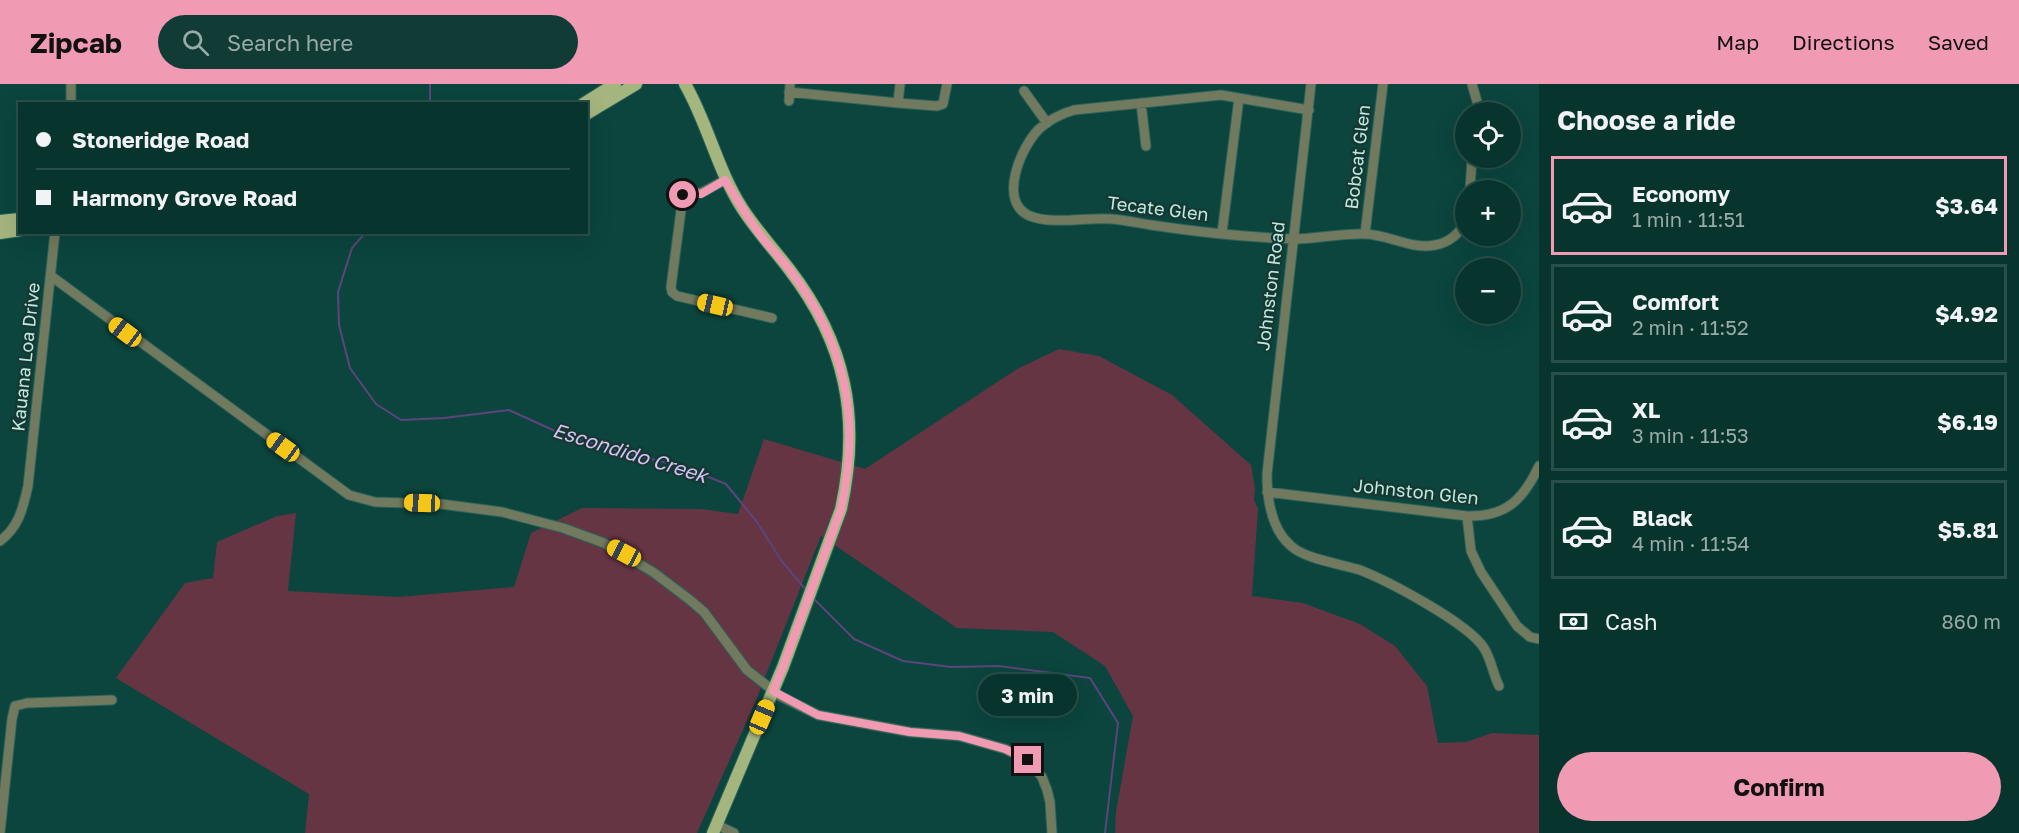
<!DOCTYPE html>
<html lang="en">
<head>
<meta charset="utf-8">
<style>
	body { margin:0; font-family:"Golos Text",sans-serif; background:#113c36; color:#f1f3f6; height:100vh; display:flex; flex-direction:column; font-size:22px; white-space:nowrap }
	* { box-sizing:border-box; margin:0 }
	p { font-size:20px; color:#98aaaa }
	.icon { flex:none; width:33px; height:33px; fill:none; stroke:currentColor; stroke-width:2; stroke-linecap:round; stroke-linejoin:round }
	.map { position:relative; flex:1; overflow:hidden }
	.drawer { display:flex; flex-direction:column; background:#08342e; width:480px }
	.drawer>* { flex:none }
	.banner { position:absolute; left:18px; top:18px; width:570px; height:132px; border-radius:0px; box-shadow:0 6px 24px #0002,0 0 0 2px #294f4a; display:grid; align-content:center; height:132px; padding:0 18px; background:#08342e }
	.buttons { position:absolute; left:1455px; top:18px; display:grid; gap:12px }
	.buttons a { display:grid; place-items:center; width:66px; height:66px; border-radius:50%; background:#08342e; box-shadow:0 6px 24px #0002,0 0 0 2px #294f4a; font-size:30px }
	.end { position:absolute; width:27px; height:27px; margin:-14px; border:8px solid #f19ab3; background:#111; box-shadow:0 0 0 3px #111 }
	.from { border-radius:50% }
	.bubble { position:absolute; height:42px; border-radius:21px; background:#08342e; box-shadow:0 6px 24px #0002,0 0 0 2px #294f4a; font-size:20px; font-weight:700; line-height:42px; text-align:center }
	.car { position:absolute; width:18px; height:36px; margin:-18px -9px; border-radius:8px; box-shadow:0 0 4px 2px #0007; background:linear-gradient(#f5c518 24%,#345 0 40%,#f5c518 0 76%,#345 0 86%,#f5c518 0) }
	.banner b { display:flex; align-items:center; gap:21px; height:57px; font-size:22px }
	.banner b+b { border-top:2px solid #294f4a }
	.banner i { width:15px; height:15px; background:#f1f3f6 }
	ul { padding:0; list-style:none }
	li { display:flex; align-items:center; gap:18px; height:99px; margin:0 12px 9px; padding:0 6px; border:3px solid #294f4a; border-radius:0px }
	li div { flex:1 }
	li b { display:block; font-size:22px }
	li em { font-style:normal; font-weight:700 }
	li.active { border-color:#f19ab3 }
	li>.icon { width:54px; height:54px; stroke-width:1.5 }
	h2 { padding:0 18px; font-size:27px; line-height:72px }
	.pay { display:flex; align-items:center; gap:15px; height:66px; padding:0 18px; font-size:22px }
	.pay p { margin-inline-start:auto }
	.primary-button { display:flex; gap:12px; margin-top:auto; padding:12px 18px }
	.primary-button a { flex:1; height:69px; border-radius:36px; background:#f19ab3; color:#111; font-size:24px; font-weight:700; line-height:69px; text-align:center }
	header { display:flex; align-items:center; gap:36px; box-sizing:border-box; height:84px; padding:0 30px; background:#f19ab3; color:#111 }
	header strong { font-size:28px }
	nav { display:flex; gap:33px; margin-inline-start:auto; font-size:21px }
	.search { width:420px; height:54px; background:#113c36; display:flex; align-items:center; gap:15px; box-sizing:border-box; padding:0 21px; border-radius:33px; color:#98aaaa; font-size:22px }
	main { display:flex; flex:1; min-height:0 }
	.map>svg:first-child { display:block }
	.green { fill:#663544 }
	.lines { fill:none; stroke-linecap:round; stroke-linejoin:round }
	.stream { stroke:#5b457c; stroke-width:2 }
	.minor-casing { stroke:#2b635b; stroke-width:11 }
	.major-casing { stroke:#2b635b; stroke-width:14 }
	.minor { stroke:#71795e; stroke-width:9 }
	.major { stroke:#a5b57e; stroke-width:12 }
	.route { stroke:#f19ab3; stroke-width:8 }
	.labels { text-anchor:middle; stroke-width:4.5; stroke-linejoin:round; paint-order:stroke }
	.street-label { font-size:18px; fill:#bdeae1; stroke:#173732 }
	.water-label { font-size:20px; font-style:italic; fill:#d4c2f4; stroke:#173732 }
</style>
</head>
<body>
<header>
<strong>Zipcab</strong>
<div class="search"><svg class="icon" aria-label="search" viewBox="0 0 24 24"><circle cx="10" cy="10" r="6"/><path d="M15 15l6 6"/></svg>Search here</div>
<nav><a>Map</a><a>Directions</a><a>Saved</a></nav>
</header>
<main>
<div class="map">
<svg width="1539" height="749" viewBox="0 0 1539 749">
	<rect width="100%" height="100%" fill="#0b453d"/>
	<path class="green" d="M1059,265l40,7 73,39 79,70 4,23 -1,12 4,9 -6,87 51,7 57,21 35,22 32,40 11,57 28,-1 26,-9 47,2v98h-424l1,-21 17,-96 -28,-50 -52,-34 -96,-4 -136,-92 -67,169 -57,128h-392l4,-39 -193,-116 69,-95 28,-5 4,-36 60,-26 19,-3 -8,78 111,6 115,-10 17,-54 51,-25 119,1 37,5 26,-75 101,30 152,-100z"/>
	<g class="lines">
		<path class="stream" d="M430,20v-20
			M366,148l-14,16 -14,44 1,33 11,43 26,36 25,16 43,-2 65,-8 57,26 67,19 48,11 45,18 31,38 24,38 25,30
			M814,515l40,40 49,22 48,6 48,-1 91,12 28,45 -13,110"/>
		<g class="minor-casing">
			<path id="minor" d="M71,0v20
				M900,0l-2,19 39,3 6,-2 4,-20
				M1311,0l-44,390c0,24 4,55 24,72 14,13 50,18 69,24 28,11 108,53 124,78 7,11 9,26 15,38
				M1472,0l6,21v7
				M1024,7l23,32
				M789,8l109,11
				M789,17l1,-17
				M1141,19l5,43
				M1309,26l-88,-15 -147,15c-14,4 -24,9 -35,19 -18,18 -42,73 -9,87 22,9 57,1 81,3 14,1 27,4 40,6 46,7 94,12 141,14 24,0 48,-6 72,-5 24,0 47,16 71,11 14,-2 25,-12 31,-24
				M725,96l-24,13 -11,-1 -7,3 -12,92 1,5 5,4 95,22
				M1470,106l2,-32
				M1222,149l17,-135
				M1365,150l18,-150
				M51,192l298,219 26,7 66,2 61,8 61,16 41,15 49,29 37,28 14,12 43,58 33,26 38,19 92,17 49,4 46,13 23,11 14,17 5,13 3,12 2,31
				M1267,408l200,24c39,1 56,-16 72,-50
				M1467,432l4,35 10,21 36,54 13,11 9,2
				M0,457c19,-14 23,-33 28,-55l27,-254
				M717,741l17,8
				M0,749l12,-114 3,-13 12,-3 85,-3"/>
		</g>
		<g class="major-casing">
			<path id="major" d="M685,0c23,40 32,85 57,124 14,22 31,40 47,61 57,74 72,149 52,240l-58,158 -70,166
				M583,20l32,-20
				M586,30l50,-30
				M0,137l20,-2
				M0,149l20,-3"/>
		</g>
		<use href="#minor" class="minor"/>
		<use href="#major" class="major"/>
	</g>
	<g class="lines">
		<path class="route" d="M683,111l7,-3 11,2 24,-14c13,21 25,42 40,61 8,9 16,18 24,28 57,74 72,149 52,240l-58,158 -10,24 45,24 92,17 49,4 46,13 23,11"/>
	</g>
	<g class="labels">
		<g class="street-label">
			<text transform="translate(1358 73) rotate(-83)" y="6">Bobcat Glen</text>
			<text transform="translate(1158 125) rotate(7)" y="6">Tecate Glen</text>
			<text transform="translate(1271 202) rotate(-83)" y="6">Johnston Road</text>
			<text transform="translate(26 273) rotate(-84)" y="6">Kauana Loa Drive</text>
			<text transform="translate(1416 408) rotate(6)" y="6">Johnston Glen</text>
		</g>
		<g class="water-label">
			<text transform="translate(630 369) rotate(17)" y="7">Escondido Creek</text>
		</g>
	</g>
</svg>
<div class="buttons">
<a><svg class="icon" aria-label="locate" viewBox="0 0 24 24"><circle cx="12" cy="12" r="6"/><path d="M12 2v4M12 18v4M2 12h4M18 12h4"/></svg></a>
<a>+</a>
<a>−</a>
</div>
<i class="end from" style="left:683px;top:111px"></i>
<i class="end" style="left:1028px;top:676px"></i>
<div class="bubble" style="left:978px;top:590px;width:99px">3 min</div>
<i class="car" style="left:715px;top:221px;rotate:283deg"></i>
<i class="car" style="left:125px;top:248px;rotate:307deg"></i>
<i class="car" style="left:283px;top:363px;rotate:306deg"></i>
<i class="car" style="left:422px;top:419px;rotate:272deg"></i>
<i class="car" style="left:624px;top:469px;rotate:298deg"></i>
<i class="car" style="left:762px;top:633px;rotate:23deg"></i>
<div class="banner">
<b><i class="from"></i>Stoneridge Road</b>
<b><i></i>Harmony Grove Road</b>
</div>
</div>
<section class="drawer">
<h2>Choose a ride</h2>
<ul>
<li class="active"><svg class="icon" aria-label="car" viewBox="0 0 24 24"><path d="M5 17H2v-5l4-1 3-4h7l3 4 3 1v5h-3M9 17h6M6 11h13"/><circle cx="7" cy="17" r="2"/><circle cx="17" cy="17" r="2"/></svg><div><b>Economy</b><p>1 min · 11:51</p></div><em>$3.64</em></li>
<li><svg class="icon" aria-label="car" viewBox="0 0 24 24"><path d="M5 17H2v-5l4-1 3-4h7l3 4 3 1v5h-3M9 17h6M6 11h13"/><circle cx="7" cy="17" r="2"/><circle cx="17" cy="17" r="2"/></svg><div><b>Comfort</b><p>2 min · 11:52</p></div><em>$4.92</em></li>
<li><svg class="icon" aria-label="car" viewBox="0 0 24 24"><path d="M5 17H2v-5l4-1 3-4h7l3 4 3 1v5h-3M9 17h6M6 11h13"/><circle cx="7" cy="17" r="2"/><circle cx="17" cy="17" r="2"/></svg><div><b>XL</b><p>3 min · 11:53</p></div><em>$6.19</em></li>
<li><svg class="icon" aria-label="car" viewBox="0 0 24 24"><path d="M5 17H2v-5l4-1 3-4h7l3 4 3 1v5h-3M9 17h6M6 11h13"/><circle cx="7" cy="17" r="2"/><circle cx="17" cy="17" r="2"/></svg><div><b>Black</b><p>4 min · 11:54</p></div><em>$5.81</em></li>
</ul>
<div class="pay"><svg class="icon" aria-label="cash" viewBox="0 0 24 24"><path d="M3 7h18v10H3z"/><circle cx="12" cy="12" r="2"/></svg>Cash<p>860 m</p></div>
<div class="primary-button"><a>Confirm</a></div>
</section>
</main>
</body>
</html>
